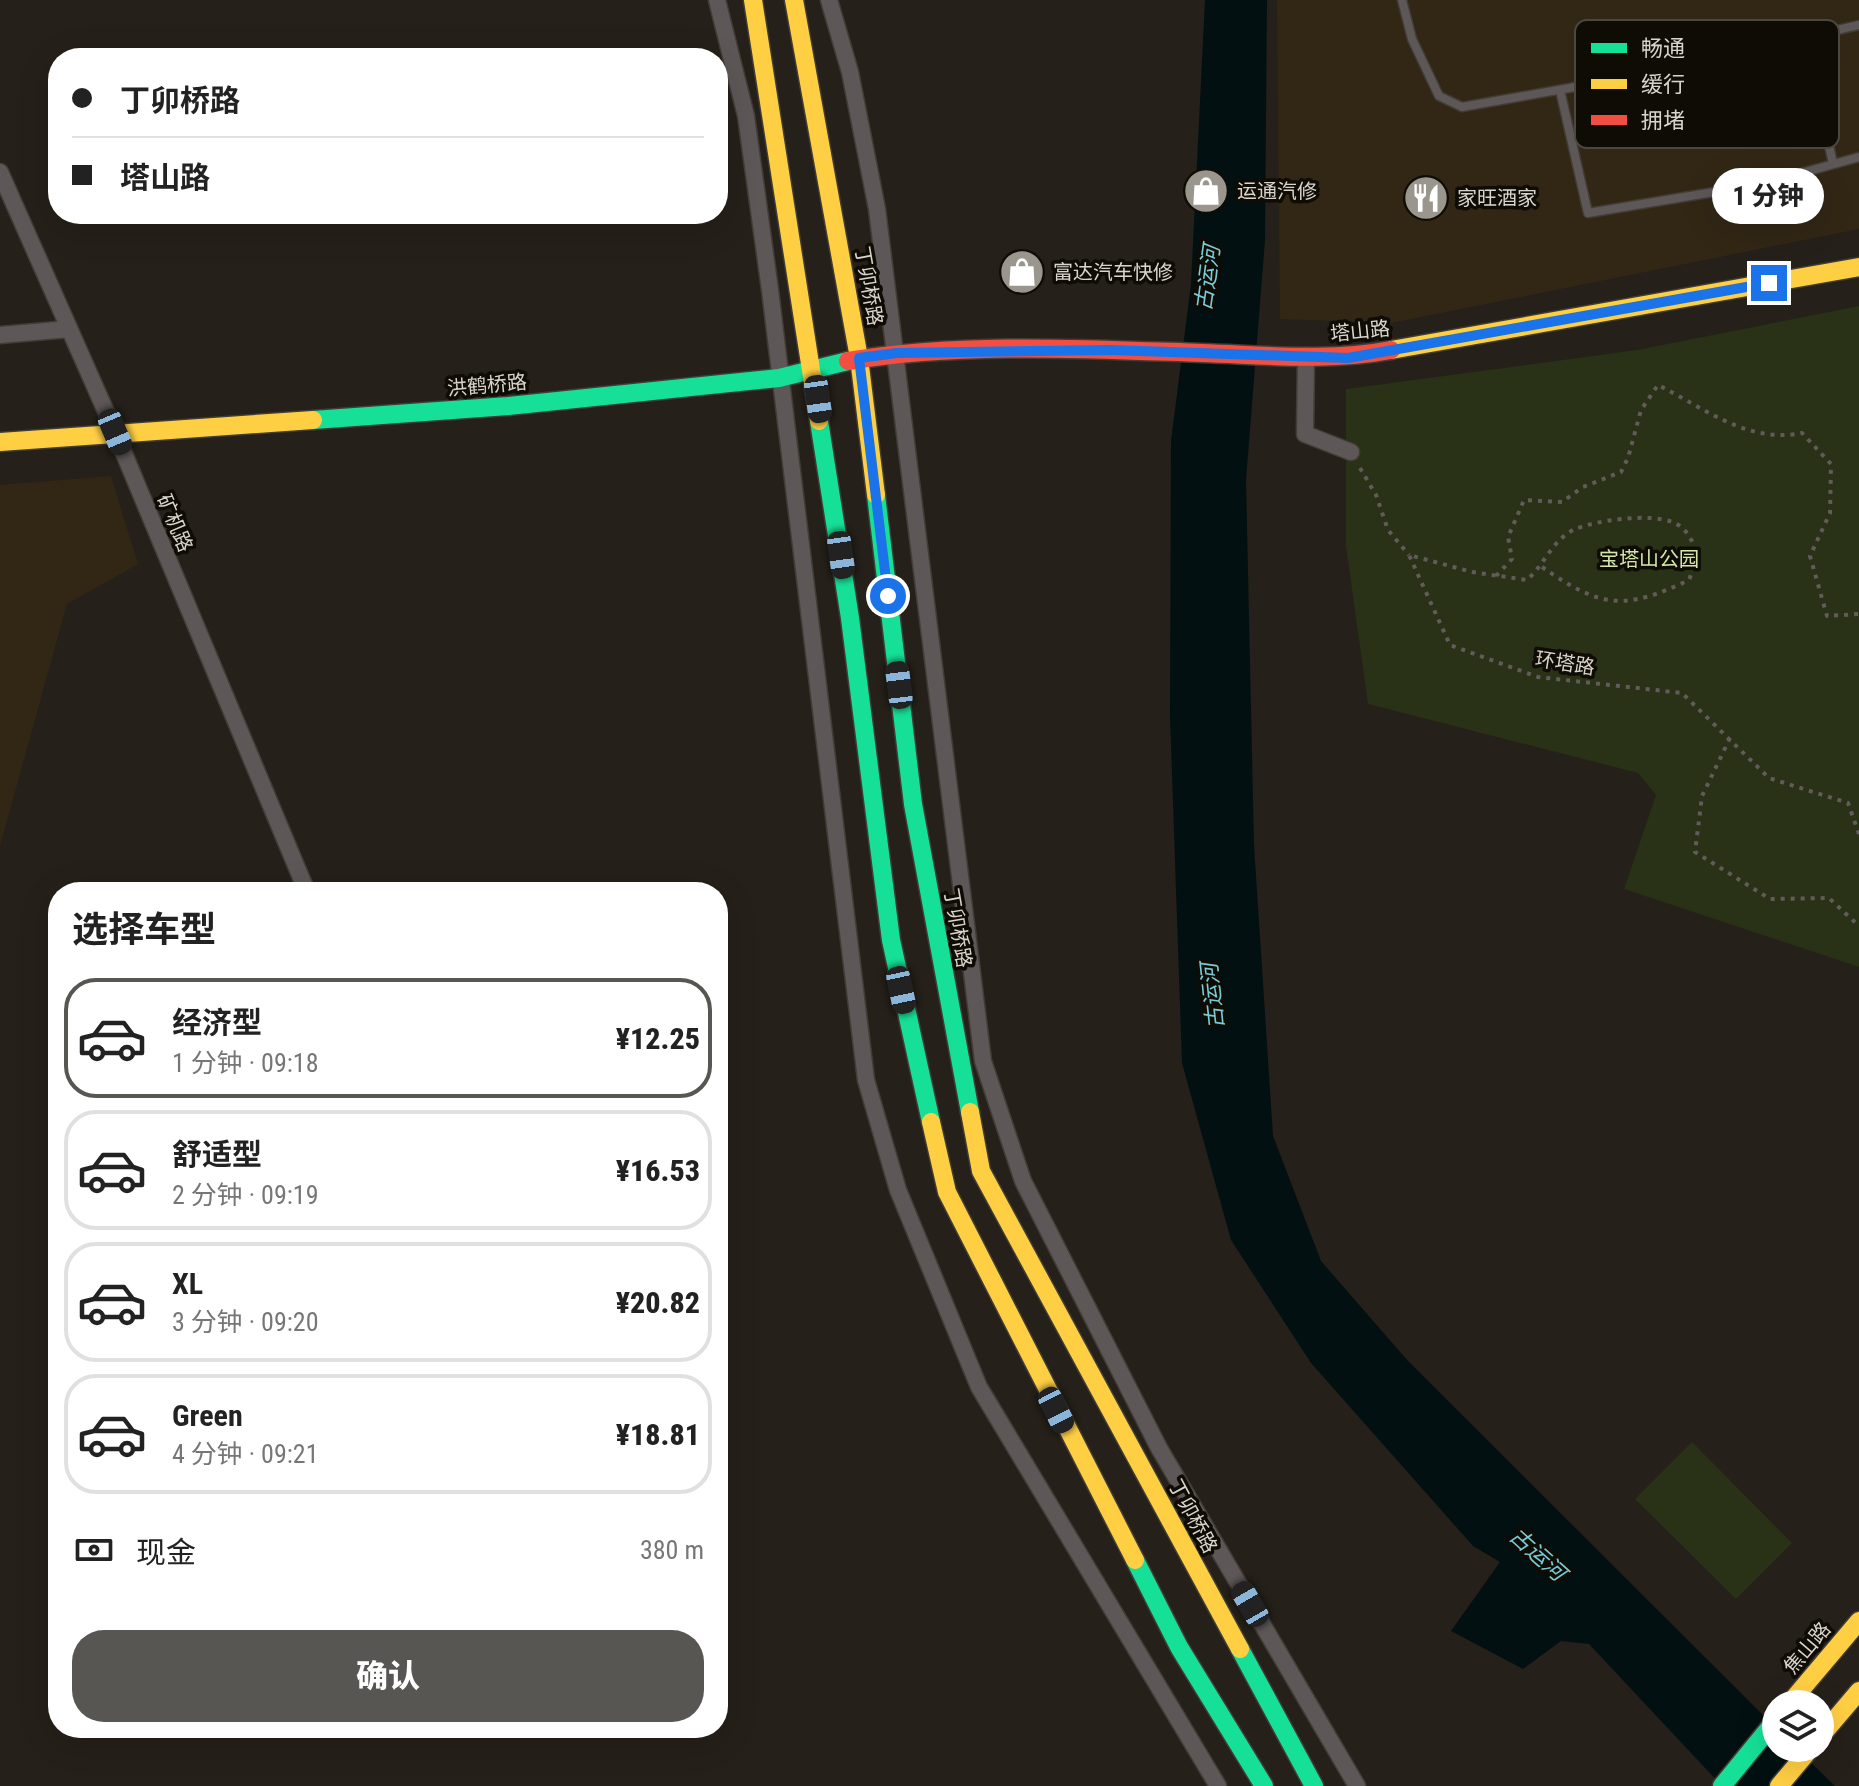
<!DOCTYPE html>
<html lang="zh">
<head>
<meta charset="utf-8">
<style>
	body { margin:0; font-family:"Roboto Condensed","Noto Sans SC",sans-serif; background:#f2f2f2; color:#222; height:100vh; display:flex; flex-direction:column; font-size:30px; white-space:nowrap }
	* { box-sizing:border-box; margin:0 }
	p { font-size:26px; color:#767676 }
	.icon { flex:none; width:44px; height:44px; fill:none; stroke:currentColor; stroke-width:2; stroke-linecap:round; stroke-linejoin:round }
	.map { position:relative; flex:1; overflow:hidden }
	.sheet { position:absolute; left:48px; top:882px; width:680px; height:856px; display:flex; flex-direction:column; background:#fff; border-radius:32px; box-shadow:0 8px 32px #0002 }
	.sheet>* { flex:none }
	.top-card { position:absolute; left:48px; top:48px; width:680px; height:176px; border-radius:32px; box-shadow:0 8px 32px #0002; display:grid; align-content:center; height:176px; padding:0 24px; background:#fff }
	.tools { position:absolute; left:1762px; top:1690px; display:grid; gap:16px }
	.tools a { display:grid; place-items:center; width:72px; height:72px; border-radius:50%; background:#fff; box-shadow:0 8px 32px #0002; font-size:40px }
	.end { position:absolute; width:36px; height:36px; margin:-18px; border:10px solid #1a73e8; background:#fff; box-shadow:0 0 0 4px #fff }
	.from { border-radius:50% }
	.bubble { position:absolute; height:56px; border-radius:28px; background:#fff; box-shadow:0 8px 32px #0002; font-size:26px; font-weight:800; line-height:56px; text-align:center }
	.car { position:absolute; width:24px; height:48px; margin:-24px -12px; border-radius:10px; box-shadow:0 0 6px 2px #0007; background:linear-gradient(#222 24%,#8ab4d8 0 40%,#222 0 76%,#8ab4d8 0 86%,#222 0) }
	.top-card b { display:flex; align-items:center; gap:28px; height:76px; font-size:30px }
	.top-card b+b { border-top:2px solid #e0e0e0 }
	.top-card i { width:20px; height:20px; background:#222 }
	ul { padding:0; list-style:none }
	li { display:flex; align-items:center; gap:24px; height:120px; margin:0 16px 12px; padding:0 8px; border:4px solid #e0e0e0; border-radius:32px }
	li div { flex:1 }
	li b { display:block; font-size:30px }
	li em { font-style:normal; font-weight:800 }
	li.selected { border-color:#585652 }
	li>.icon { width:72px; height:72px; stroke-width:1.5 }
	h2 { padding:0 24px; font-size:36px; line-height:96px }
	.pay { display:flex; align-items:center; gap:20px; height:88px; padding:0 24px; font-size:30px }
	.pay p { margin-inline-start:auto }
	.primary-button { display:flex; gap:16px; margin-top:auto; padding:16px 24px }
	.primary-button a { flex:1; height:92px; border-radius:32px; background:#585652; color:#fff; font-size:32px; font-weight:800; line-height:92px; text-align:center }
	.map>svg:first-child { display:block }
	.built { fill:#322715 }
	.green { fill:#293116 }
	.water { fill:#031012 }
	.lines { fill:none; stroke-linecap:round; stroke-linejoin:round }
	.lane-casing { stroke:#413d36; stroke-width:11 }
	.street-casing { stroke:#413d36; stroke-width:19 }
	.fast-casing { stroke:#413d36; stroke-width:21 }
	.slow-casing { stroke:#413d36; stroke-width:21 }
	.jam-casing { stroke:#413d36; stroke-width:21 }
	.path { stroke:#615c5a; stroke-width:4; stroke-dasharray:4 6; stroke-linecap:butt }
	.lane { stroke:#5e5757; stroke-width:8 }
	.street { stroke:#5e5757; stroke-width:16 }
	.fast { stroke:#16e098; stroke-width:18 }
	.slow { stroke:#ffcf43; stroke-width:18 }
	.jam { stroke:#f24e42; stroke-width:18 }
	.route { stroke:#1a73e8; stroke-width:10 }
	.labels { text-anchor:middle; stroke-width:7; stroke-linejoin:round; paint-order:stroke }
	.poi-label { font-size:20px; fill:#dad5cc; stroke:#0f0c06; text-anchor:start }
	.street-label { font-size:20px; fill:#dad5cc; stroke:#0f0c06 }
	.park-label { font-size:20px; fill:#d2e7a8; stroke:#0f0c06 }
	.water-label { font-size:22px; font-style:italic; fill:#77ced8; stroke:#0f0c06 }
	.key { fill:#0f0c06; stroke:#4c4841; stroke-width:2 }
	.key-label { font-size:22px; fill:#dad5cc }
</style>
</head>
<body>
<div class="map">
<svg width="1859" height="1786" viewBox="0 0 1859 1786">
	<rect width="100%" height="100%" fill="#252019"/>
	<path class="built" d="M1277,0h582v229l-468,94 -111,-4z
		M111,476l27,88 -71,40 -67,242v-361z"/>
	<path class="green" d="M1859,306v661l-235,-78 32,-94 -18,-22 -270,-69 -22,-158v-157l291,-39z
		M1692,1442l100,101 -56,56 -101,-100z"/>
	<path class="water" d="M1205,0h62l-2,240 -19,240 8,365 19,291 48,125 87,100 368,367v20h20l39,38h-113l-133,-142 -28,-3 -38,28 -72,-38 49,-69 -27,-16 -162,-183 -80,-123 -49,-177 -12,-347 1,-275 20,-157z"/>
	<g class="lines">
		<g class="lane-casing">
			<path id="lane" d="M1402,0l10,39 27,57 23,11 175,-31 222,-51
				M1806,37l27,127
				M1560,90l28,123 174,-29 97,-27"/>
		</g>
		<g class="street-casing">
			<path id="street" d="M717,0l29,116 24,174 96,790 32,110 81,197 239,399
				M829,0l21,72 27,137 106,852 40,120 136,267 198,338
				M0,172l115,260 192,460
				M0,335l69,-6
				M1306,356l-1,78 46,18"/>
		</g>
		<g class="fast-casing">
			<path id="fast" d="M313,420l195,-14 271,-28 69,-17
				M819,421l31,197 41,322 40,182
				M876,495l37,309 57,308
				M1135,1560l44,87 85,139
				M1240,1649l74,137
				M1722,1786l54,-66"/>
		</g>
		<g class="slow-casing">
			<path id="slow" d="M753,0l66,421
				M794,0l65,358 17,137
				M1391,350l468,-83
				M0,442l313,-22
				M970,1112l11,59 259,478
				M931,1122l16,70 188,368
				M1789,1704l70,-83
				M1820,1737l39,-46
				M1779,1786l32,-38"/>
		</g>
		<g class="jam-casing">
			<path id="jam" d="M848,361c113,-19 239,-12 354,-8 63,2 126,9 189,-3"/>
		</g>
		<path class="path" d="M1360,468l16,27 12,35 21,25
			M1542,567c59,41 82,44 147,13l9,-24c-5,-14 -11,-29 -26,-34 -22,-9 -77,-2 -99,8 -21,11 -29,35 -46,50l-55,-8 -63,-17 41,90 88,32 144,16 87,85 79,25 11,31
			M1496,576l16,-17 -4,-22 16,-37 38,2 21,-15 38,-15 7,-14 13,-48 17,-25c46,23 90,59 144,48l29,31 -1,49 -20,43 17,60 32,-2
			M1730,738l-28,58 -7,56 75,47 59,-1 30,28"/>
		<use href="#lane" class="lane"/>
		<use href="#street" class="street"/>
		<use href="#fast" class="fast"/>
		<use href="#slow" class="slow"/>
		<use href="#jam" class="jam"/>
	</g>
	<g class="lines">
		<path class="route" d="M888,596l-29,-238 38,-5 214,-3 237,8 421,-75"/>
	</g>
	<defs>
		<g id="shop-disc" transform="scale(2.3)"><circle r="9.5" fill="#9b968d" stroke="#0f0c06"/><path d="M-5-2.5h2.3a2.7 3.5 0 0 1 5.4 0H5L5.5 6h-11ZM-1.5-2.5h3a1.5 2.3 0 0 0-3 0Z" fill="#fff"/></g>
		<g id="restaurant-disc" transform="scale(2.3)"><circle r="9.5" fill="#9b968d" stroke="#0f0c06"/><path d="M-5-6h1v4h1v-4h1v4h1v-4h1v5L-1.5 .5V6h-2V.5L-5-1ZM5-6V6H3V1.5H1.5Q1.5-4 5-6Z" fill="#fff"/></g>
	</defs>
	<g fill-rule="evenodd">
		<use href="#shop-disc" x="1206" y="191"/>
		<use href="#restaurant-disc" x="1426" y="198"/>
		<use href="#shop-disc" x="1022" y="272"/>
	</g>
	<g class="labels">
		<g class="poi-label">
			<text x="1237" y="198">运通汽修</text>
			<text x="1457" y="205">家旺酒家</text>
			<text x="1053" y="279">富达汽车快修</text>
		</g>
		<g class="street-label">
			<text transform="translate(869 286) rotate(80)" y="7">丁卯桥路</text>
			<text transform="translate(1360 331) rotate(-6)" y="7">塔山路</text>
			<text transform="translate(487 385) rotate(-5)" y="7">洪鹤桥路</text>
			<text transform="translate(175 523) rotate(67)" y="7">矿机路</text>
			<text transform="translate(1565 663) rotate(9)" y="7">环塔路</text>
			<text transform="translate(958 928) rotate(80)" y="7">丁卯桥路</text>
			<text transform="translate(1193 1516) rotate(62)" y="7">丁卯桥路</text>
			<text transform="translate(1807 1648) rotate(-50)" y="7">焦山路</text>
		</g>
		<g class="park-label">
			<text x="1649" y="566">宝塔山公园</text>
		</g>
		<g class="water-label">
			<text transform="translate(1207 278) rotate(-82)" y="8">古运河</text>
			<text transform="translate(1212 996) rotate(-96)" y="8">古运河</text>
			<text transform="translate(1538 1554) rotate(42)" y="8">古运河</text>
		</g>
	</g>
	<rect x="1575" y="20" width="264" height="128" rx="12" class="key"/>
	<rect x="1591" y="43" width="36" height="10" fill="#16e098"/>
	<rect x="1591" y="79" width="36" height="10" fill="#ffcf43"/>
	<rect x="1591" y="115" width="36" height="10" fill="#f24e42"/>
	<g class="key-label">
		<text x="1641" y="56">畅通</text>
		<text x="1641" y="92">缓行</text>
		<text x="1641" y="128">拥堵</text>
	</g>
</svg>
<div class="tools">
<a><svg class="icon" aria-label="layers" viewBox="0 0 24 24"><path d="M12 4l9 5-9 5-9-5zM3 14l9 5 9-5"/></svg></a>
</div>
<i class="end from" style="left:888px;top:596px"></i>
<i class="end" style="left:1769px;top:283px"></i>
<div class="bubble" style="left:1712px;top:168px;width:112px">1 分钟</div>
<i class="car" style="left:818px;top:399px;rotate:172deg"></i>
<i class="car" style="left:115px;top:432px;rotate:157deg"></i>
<i class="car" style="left:841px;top:555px;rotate:172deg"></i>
<i class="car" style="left:899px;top:685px;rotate:353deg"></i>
<i class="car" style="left:901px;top:990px;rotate:168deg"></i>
<i class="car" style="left:1056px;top:1410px;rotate:153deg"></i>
<i class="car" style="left:1250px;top:1604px;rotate:330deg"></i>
<div class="top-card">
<b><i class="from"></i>丁卯桥路</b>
<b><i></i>塔山路</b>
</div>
<section class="sheet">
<h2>选择车型</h2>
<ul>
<li class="selected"><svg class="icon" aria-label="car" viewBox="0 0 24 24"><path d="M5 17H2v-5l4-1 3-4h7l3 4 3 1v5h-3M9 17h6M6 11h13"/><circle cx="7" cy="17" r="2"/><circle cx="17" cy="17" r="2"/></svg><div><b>经济型</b><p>1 分钟 · 09:18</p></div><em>¥12.25</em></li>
<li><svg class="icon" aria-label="car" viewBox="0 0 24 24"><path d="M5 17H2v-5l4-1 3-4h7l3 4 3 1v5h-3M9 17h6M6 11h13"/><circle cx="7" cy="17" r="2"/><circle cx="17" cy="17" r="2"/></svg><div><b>舒适型</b><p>2 分钟 · 09:19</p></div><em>¥16.53</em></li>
<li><svg class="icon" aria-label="car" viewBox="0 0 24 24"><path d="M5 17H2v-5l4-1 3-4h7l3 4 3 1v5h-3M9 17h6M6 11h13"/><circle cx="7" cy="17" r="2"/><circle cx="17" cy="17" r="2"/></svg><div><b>XL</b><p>3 分钟 · 09:20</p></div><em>¥20.82</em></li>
<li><svg class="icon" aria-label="car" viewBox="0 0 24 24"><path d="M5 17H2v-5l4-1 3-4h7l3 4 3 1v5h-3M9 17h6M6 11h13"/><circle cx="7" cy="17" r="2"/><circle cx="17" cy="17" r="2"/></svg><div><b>Green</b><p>4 分钟 · 09:21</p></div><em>¥18.81</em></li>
</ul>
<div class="pay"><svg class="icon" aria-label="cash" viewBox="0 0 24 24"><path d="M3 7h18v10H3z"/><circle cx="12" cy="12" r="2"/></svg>现金<p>380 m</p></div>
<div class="primary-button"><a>确认</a></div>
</section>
</div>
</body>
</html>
